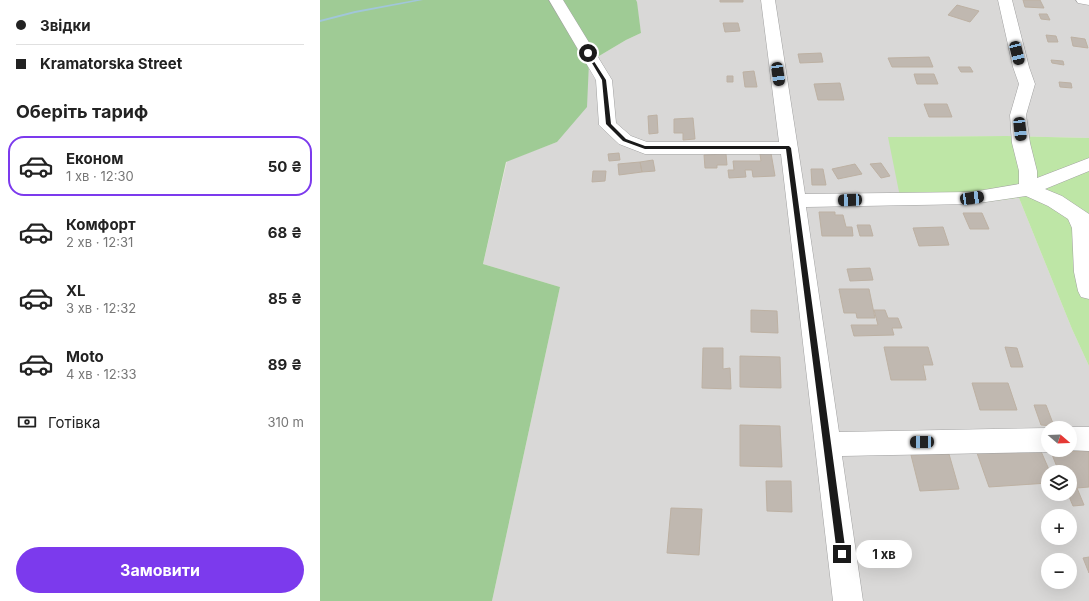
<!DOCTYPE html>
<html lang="uk">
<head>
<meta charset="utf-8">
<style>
	body { margin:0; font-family:Inter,sans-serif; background:#f6f6f6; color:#222; height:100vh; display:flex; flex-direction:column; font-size:15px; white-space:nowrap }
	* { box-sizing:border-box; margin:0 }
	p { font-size:13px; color:#767676 }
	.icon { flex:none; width:22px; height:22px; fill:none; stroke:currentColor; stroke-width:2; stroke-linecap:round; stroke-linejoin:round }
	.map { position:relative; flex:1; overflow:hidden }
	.panel { display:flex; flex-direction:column; background:#fff; width:320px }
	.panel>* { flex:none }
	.hud { display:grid; align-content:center; height:88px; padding:0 16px; background:#fff }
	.needle { width:26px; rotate:109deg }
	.controls { position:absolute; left:721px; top:421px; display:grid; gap:8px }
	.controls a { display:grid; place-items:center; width:36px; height:36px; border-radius:50%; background:#fff; box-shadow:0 4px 16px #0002; font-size:20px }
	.end { position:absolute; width:18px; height:18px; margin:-9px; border:5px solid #1a1a1a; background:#fff; box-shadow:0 0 0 2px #fff }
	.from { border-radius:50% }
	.bubble { position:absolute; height:28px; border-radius:14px; background:#fff; box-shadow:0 4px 16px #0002; font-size:13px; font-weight:700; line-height:28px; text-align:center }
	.car { position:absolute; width:12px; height:24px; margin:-12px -6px; border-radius:5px; box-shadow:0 0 3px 1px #0007; background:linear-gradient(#222 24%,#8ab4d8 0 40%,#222 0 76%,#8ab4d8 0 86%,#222 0) }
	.hud b { display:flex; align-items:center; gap:14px; height:38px; font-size:15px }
	.hud b+b { border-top:1px solid #e0e0e0 }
	.hud i { width:10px; height:10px; background:#222 }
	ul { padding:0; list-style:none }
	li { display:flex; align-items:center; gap:12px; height:60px; margin:0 8px 6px; padding:0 8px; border:2px solid transparent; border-radius:16px }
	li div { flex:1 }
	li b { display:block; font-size:15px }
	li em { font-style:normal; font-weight:700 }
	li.selected { border-color:#7c3aed }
	li>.icon { width:36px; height:36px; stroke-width:1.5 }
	h2 { padding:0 16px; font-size:18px; line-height:48px }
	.pay { display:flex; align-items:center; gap:10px; height:44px; padding:0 16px; font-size:15px }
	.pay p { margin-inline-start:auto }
	.cta { display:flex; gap:8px; margin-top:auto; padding:8px 16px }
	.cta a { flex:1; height:46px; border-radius:24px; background:#7c3aed; color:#fff; font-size:16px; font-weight:700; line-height:46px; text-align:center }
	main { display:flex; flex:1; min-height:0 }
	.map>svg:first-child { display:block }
	.residential { fill:#d9d8d7; fill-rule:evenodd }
	.grass { fill:#bee6a6 }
	.forest { fill:#9fcb95 }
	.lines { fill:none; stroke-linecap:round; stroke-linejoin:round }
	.stream { fill:#a1c6d9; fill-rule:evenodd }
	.building { fill:#c0b8b0; stroke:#bdb1a3 }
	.minor-casing { stroke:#a1a1a1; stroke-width:1 }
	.minor { fill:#fff; fill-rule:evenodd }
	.route { fill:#1a1a1a }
</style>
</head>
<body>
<main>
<section class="panel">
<div class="hud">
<b><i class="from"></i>Звідки</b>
<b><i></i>Kramatorska Street</b>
</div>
<h2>Оберіть тариф</h2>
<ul>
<li class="selected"><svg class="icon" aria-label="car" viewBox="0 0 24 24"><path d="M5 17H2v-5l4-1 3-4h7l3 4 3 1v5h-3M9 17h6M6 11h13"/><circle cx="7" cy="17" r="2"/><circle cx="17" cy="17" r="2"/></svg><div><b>Економ</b><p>1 хв · 12:30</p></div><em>50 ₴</em></li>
<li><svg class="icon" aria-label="car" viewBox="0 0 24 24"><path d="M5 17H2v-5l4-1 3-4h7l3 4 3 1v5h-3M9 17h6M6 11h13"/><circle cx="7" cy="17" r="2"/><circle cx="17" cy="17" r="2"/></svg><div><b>Комфорт</b><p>2 хв · 12:31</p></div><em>68 ₴</em></li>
<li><svg class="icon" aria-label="car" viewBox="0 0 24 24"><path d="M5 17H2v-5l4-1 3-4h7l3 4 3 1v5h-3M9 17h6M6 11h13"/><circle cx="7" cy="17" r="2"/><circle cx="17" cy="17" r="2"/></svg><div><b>XL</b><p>3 хв · 12:32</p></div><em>85 ₴</em></li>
<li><svg class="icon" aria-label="car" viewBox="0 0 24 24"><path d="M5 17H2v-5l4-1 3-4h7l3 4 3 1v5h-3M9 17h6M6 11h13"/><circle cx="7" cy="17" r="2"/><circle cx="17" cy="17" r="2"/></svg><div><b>Moto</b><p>4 хв · 12:33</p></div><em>89 ₴</em></li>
</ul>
<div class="pay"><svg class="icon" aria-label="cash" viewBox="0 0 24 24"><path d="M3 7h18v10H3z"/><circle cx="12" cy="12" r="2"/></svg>Готівка<p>310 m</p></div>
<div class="cta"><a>Замовити</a></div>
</section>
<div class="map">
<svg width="769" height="601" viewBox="0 0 769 601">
	<rect width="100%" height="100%" fill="#ece9e0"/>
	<path class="residential" d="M316,0h453v138l-83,-2 -118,1 90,66 41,-5 53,131 17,37v235h-597l68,-314 -77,-23 24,-103 50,-19 32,-80 37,-22 15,-7zM728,428h22v22h-22zM728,472h22v22h-22zM728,516h22v22h-22zM728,560h22v22h-22z"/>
	<path class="grass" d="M686,136l83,2v228l-17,-37 -53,-131 -41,5 -77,-1 -13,-65z"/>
	<path class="forest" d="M0,0h316l1,2 4,31 -15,7 -37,22 -2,45 -30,35 -51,20 -23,102 77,23 -68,314h-172z"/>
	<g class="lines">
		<path class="stream" d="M95,0h8l-68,13 -35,9v-2l35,-9z"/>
	</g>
	<path class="building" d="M400,0h23v2h-23z
		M703,0h17l4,8 -19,-1z
		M637,5l22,6 -9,11 -22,-7z
		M719,14h8l3,6 -9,-1z
		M403,23h15l2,8 -15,1z
		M726,35l10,1 2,6h-10z
		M751,37l14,2 3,9 -15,-2z
		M501,53l2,9 -23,1 -2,-9z
		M609,57l4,10h-41l-4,-9z
		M731,60l12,1 1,4 -12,-2z
		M638,67h12l3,5h-12z
		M434,71l3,16h-12l-2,-15z
		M594,74h20l4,10h-21z
		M407,76h6v6h-6z
		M739,82l12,1 1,5 -12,-1z
		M520,83l4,17h-26l-4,-16z
		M604,104h23l5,13h-23z
		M337,115l1,18 -9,1 -1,-18z
		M373,118l2,21 -12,1v-7h-9v-14z
		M299,153l1,7 -11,1 -1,-7z
		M451,153l4,23 -22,1 -1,-7h-7l1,7 -17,1 -1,-8h6l-1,-9h28l-1,-7z
		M406,154l1,11h-10v3h-12l-1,-13z
		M333,160l2,11 -13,1 -2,-10z
		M320,162l2,10 -23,3 -1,-11z
		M561,163l9,13 -9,2 -11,-14z
		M535,164l7,10 -24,5 -6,-10z
		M491,169h12l3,16h-14z
		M273,171h13l-1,10 -13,1z
		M499,212h16v3h8l3,12h6l1,9h-31z
		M643,213h19l7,16h-19z
		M537,225h13l3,11h-13z
		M623,227l6,18 -30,1 -6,-18z
		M550,268l3,12 -23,1 -3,-12z
		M519,289h30l6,29h-18l-1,-5h-12z
		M431,310l26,1 1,22 -27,-1z
		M554,310h11l3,8h10l4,10h-10l2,7 -40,1 -3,-11h27z
		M564,347h44l5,18h-10l3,15h-35z
		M685,347l12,1 6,19h-12z
		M383,348h20v21l7,-1 1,21 -29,-1z
		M420,356l40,1 1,31 -41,-1z
		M652,383h36l9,27h-37z
		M714,405h12l8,21 -13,-1z
		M420,425l40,1 2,41 -42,-1z
		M720,449l10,23h-2v11l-59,4 -12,-34z
		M769,451v36l-12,1 7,17 -11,1 -5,-12h2v-22h-11l-8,-20z
		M629,454l10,35 -39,2 -9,-36z
		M446,481h25l1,31 -25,-1z
		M351,508l31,1 -3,46 -32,-2z
		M769,557v16l-6,-15z"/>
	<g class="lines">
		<g class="minor-casing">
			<path id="minor" d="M229,0h14l49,80 4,43 15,13 16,6h132l-18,-142h14l30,194 167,-2 47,-8v-13l-7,-28 -2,-28 9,-31 -6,-17 -15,-67h14l17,67 6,17 -9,31 4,28 7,28v7l52,-20v13l-44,18 17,7 27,18v85l-8,-2 -3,-6 -4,-19 -2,-44 -4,-9 -20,-13 -22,-10 -54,8 -166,3 33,225 209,-4v22h5l-5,2 -206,4 21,145h-30l-52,-447h-136l-26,-10 -20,-19 -3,-45z
				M756,0h13v5l-11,-2z
				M750,427h19v24l-21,-1h2v-22h-2z"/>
		</g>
		<use href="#minor" class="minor"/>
	</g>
	<path class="route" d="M268,52l18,28 5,44 15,15 19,7h144l2,2 55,406 -1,3 -3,1 -3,-1 -2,-3 -51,-405h-141l-22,-8 -17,-17 -4,-44 -16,-27z"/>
</svg>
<div class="controls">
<a><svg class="needle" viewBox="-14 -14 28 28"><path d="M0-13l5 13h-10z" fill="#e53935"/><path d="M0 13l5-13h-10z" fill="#767676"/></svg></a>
<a><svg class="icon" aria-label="layers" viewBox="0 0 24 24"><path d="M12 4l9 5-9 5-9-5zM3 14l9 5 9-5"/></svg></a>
<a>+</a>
<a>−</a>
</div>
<i class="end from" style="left:268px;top:53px"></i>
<i class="end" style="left:522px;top:554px"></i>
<div class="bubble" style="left:536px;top:540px;width:56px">1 хв</div>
<i class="car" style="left:697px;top:53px;rotate:166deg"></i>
<i class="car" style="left:458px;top:74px;rotate:172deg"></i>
<i class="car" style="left:700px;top:129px;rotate:174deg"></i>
<i class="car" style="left:652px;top:198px;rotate:82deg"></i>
<i class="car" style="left:530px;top:200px;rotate:268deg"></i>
<i class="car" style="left:602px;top:442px;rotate:269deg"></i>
</div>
</main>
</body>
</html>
